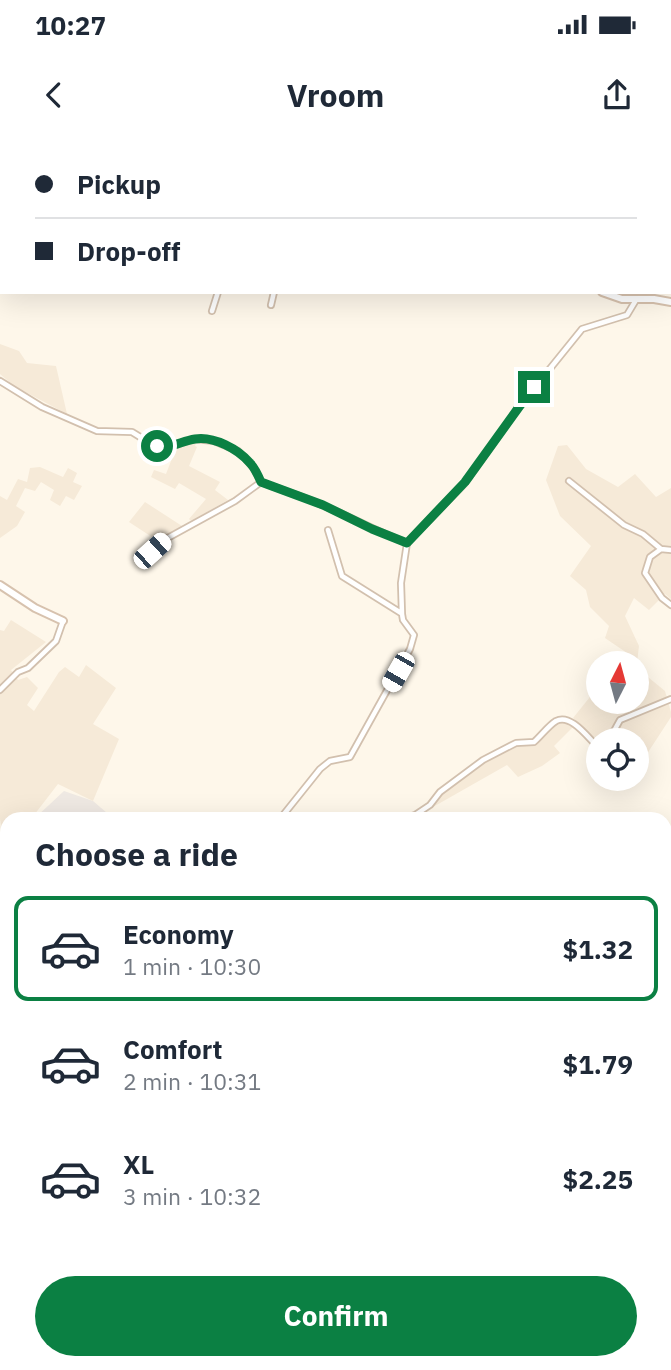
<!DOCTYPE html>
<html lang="en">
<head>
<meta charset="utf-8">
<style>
	body { margin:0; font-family:"IBM Plex Sans",sans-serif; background:#f2f2f3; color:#1f2937; height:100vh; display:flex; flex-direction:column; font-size:26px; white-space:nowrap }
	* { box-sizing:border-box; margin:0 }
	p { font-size:23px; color:#747a83 }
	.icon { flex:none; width:38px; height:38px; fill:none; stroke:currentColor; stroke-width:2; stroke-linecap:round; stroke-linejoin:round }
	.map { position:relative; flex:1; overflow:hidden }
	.sheet { position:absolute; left:0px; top:672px; width:672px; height:558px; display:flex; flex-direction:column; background:#fff; border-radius:21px 21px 0 0; box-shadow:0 7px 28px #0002 }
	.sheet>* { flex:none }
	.guide { position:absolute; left:0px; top:0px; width:672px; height:154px; box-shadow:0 7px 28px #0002; display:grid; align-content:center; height:154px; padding:0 35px; background:#fff }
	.needle { width:46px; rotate:6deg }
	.fabs { position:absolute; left:586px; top:511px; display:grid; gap:14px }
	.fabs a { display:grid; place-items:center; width:63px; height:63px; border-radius:50%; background:#fff; box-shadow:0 7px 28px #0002; font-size:35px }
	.end { position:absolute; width:32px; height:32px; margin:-16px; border:9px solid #0b8043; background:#fff; box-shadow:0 0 0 4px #fff }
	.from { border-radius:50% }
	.car { position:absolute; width:21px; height:42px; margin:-21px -10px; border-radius:9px; box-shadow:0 0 5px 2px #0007; background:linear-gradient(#fff 24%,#345 0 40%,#fff 0 76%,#345 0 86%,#fff 0) }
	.guide b { display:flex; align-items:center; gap:24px; height:66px; font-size:26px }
	.guide b+b { border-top:2px solid #e0e1e3 }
	.guide i { width:18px; height:18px; background:#1f2937 }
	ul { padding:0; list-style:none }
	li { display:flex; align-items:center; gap:21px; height:105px; margin:0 14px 10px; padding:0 21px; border:4px solid transparent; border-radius:14px }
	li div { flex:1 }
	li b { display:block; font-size:26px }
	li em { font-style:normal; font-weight:800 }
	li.selected { border-color:#0b8043 }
	li>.icon { width:63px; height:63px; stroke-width:1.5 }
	h2 { padding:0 35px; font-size:32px; line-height:84px }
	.button { display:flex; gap:14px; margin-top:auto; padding:14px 35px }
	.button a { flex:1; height:80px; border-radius:42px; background:#0b8043; color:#fff; font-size:28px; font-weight:800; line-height:80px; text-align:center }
	.status { display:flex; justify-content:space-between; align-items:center; height:49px; padding:0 35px; background:#fff; direction:ltr }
	.status svg { height:19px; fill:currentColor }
	header { display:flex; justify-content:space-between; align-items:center; height:91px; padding:0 35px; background:#fff; font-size:32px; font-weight:800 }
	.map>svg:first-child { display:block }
	.residential { fill:#f6ead8 }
	.industrial { fill:#efe9e3 }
	.green { fill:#d4edc7 }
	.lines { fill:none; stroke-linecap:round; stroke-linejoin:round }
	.street-casing { stroke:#d2c0ae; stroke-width:8 }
	.secondary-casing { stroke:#d7c2ae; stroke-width:10 }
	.primary-casing { stroke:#ddd5d0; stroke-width:10 }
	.highway-casing { stroke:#ddd5d0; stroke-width:11 }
	.street { stroke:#fff; stroke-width:4.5 }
	.secondary { stroke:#fff; stroke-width:6 }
	.primary { stroke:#ffe1a0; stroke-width:7 }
	.highway { stroke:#fbbb9e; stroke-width:8 }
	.route { stroke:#0b8043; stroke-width:9 }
</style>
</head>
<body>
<div class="status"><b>10:27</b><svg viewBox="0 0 49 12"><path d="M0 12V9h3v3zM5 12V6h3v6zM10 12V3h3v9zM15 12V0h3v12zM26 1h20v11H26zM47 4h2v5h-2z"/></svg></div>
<header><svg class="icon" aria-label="back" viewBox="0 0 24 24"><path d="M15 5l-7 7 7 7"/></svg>Vroom<svg class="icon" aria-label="share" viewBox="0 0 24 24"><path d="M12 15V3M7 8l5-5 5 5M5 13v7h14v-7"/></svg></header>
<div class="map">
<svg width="671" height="1230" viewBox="0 0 671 1230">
	<rect width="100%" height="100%" fill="#fef7ea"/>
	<path class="residential" d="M0,204l19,7 8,12 29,3 11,48 -53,-28 -14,-12z
		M197,301l-2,5 2,1 -8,19 31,16 -5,8 13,10 -37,21 -2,-2 17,-20 -27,-16 -4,6 -24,-12 3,-7 12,4 10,-26 7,-4z
		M567,305l19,24 32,18 17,-13 21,23 15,-9v111l-6,-5 -16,16 -15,-12 -9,18 14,30 -2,17h-19l9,-10 -22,-15 4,-12 -19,-19 -4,-17 -16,-14 21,-30 -31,-30 -14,-36 12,-34z
		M40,327l23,10 5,-9 9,5 -4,9 9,4 -8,14 -8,-4 -6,10 -10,-6 4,-10 -13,-8 -6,9 -10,-3 -9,18 9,6 -8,14 -17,12v-42l7,4 11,-21 9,3 3,-14z
		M145,362l37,24 -20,11 -4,4 -29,-19z
		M11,480l35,22 -35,28 7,10 9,-3 11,11 -11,17 7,6 25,-39 6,-5 14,10 7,-12 30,23 -23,36 26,15 -26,62 -35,-17 -27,35h-24v10l-5,2 -2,-12v-189l4,1z
		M637,528l28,23 6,21v5l-28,43 -6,-4v-16h-23l-6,-3 -2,3h-8v3l-25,-25 25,-31v15h39z
		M565,581l8,6 -19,19 6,7 -18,13 -24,11 -11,-12 -74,42 10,-14 42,-31 33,-18h19l20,-20z
		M671,824v64l-6,-22v-40z
		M671,891v70l-4,4 -2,-2v-70z"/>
	<path class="industrial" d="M64,651l29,10 21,18h-80z
		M7,703v215l-7,6v-214z"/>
	<path class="green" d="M671,1002v57l-6,3v-54z
		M671,1093v72l-6,3v-73z
		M388,1223h40l3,7h-56z
		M451,1223h88l-6,7h-75z"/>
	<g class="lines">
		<g class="street-casing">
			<path id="street" d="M385,0v2
				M257,2l1,-2
				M0,101l2,-15
				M271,165l3,-13
				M212,171l6,-19
				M0,241l42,26 55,24 35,1 21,13 8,2 6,1 27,-9 20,2 24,10 5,5 10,11 8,15c20,8 41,14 61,23 29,12 56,27 85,38
				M569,341l55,44 19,9 18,15 10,1
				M328,390l14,46 59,37
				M661,409l-11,8 -5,16 17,25 9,7
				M140,420l24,-20 71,-39 26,-19
				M0,550l18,-18 10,-4 28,-27 7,-20
				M609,600l11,-20 51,-21
				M280,679l40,-50 10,-8 20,-4 60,-108 4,-14 -11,-15 -1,-6 -1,-31 6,-40 58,-60 54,-76 63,-78 45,-14 9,-15
				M402,679l13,-4 15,-10 10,-13 43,-32 33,-17 18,-1c7,-6 14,-16 22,-21 15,-8 32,17 42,26
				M665,822l6,-2"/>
		</g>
		<g class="secondary-casing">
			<path id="secondary" d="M0,17h2
				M602,152l20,7h32l17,3
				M0,445l35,23 28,13
				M0,933l7,-6
				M665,971l6,-7
				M282,1230l12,-7"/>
		</g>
		<g class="primary-casing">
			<path id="primary" d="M665,1189l6,-3
				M665,1198l6,-3
				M584,1230l13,-7"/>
		</g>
		<g class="highway-casing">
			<path id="highway" d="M665,998l6,-7
				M665,1068l6,-3
				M665,1092h6
				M431,1223l3,7
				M442,1223l5,7
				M316,1230l14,-7
				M344,1230l14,-7
				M538,1230l4,-7
				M568,1230l17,-1
				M604,1230l5,-4
				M669,1230l2,-4"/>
		</g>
		<use href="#street" class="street"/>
		<use href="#secondary" class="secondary"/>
		<use href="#primary" class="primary"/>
		<use href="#highway" class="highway"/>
	</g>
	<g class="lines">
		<path class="route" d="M157,306c15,3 24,-5 38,-7 19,-3 43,10 55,24 5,5 8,12 11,19l62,23 49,24 35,14 58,-61 54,-75 15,-20"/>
	</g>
</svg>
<div class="fabs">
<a><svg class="needle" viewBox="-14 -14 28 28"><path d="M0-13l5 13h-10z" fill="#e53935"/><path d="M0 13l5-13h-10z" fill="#747a83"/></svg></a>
<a><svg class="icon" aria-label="locate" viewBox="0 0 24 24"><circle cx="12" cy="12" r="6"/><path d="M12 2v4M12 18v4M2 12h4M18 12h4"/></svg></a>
</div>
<i class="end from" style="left:157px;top:306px"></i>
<i class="end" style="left:534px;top:247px"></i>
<i class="car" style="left:152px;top:411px;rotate:48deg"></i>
<i class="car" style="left:398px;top:532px;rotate:210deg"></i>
<div class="guide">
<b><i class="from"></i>Pickup</b>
<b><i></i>Drop-off</b>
</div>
<section class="sheet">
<h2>Choose a ride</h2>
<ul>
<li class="selected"><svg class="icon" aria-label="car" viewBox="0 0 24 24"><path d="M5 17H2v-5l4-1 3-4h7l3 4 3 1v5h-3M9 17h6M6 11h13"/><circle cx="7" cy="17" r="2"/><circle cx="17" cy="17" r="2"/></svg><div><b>Economy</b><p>1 min · 10:30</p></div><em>$1.32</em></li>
<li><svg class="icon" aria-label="car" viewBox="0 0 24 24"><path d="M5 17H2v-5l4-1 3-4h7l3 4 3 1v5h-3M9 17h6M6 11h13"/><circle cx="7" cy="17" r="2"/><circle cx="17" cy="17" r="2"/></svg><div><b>Comfort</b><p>2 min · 10:31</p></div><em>$1.79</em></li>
<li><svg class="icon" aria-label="car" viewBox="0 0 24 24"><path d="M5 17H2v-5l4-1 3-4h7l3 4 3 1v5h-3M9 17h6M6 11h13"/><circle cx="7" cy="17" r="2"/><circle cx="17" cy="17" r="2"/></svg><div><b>XL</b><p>3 min · 10:32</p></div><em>$2.25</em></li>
</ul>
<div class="button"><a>Confirm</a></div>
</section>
</div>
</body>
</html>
